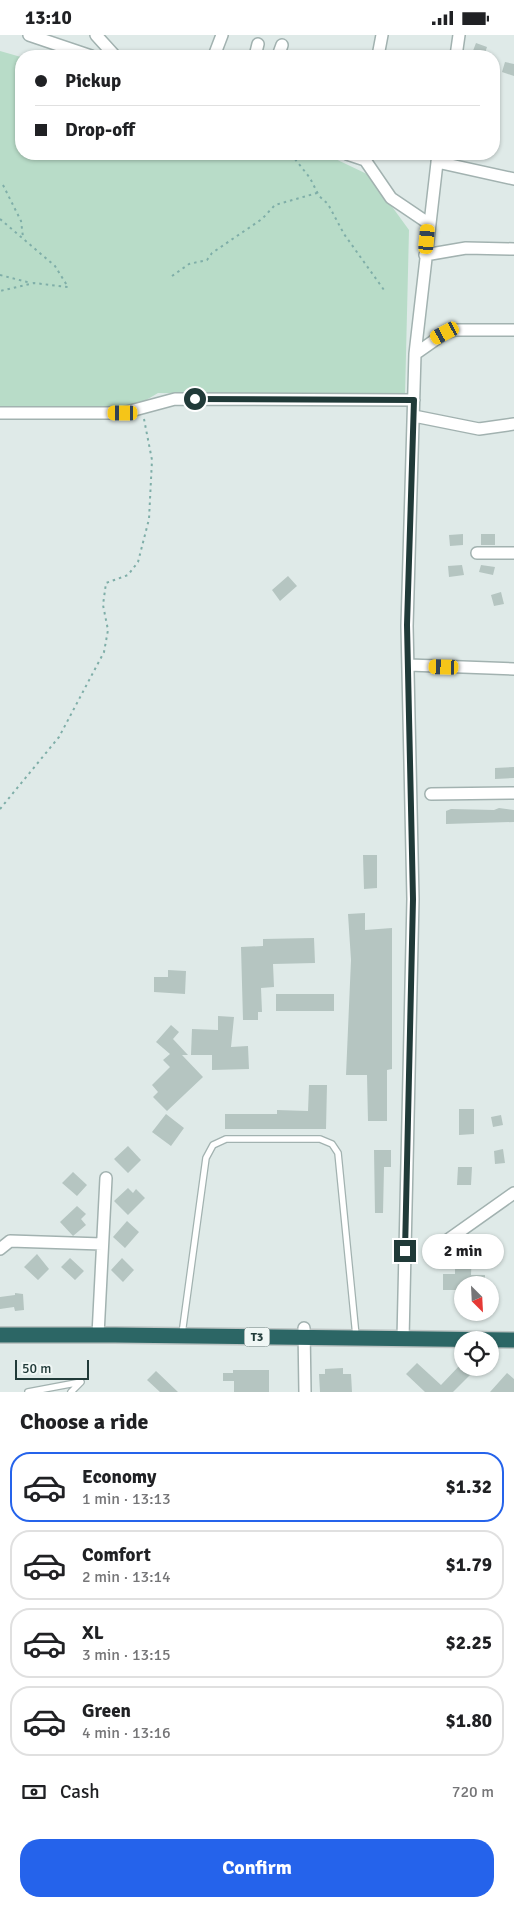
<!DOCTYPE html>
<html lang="en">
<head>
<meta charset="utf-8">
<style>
	body { margin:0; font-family:Signika,sans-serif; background:#f2f2f2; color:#202124; height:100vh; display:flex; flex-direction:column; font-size:19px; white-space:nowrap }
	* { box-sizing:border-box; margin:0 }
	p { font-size:16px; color:#757577 }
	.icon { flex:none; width:28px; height:28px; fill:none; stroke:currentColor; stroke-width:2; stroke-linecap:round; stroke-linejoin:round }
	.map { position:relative; height:1357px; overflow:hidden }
	.panel { display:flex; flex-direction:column; background:#fff; flex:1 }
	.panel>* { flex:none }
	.hud { position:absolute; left:15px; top:15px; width:485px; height:110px; border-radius:20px; box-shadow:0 1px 4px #0004; display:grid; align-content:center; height:110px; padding:0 20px; background:#fff }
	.needle { width:32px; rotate:156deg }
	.buttons { position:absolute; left:454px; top:1241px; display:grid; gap:10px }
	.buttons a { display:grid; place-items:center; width:45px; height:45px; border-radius:50%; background:#fff; box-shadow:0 1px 4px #0004; font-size:25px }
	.scale { position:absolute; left:15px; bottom:12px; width:74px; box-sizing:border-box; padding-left:5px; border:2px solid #203a38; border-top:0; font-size:14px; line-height:18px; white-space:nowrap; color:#203a38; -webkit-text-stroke:4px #f0f7f5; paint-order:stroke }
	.end { position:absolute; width:22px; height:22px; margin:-11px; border:6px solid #203a38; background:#fff; box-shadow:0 0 0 2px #fff }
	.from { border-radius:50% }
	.bubble { position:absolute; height:35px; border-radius:18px; background:#fff; box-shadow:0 1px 4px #0004; font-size:16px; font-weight:700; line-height:35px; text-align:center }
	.car { position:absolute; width:15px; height:30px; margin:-15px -8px; border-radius:6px; box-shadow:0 0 4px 1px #0007; background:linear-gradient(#f5c518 24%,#345 0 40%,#f5c518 0 76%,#345 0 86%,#f5c518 0) }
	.hud b { display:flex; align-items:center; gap:18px; height:48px; font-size:19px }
	.hud b+b { border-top:1px solid #e0e0e0 }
	.hud i { width:12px; height:12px; background:#202124 }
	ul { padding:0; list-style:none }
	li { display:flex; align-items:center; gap:15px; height:70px; margin:0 10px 8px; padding:0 10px; border:2px solid #e0e0e0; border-radius:20px }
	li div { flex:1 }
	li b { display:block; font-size:19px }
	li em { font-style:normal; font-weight:700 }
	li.on { border-color:#2563eb }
	li>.icon { width:45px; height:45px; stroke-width:1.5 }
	h2 { padding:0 20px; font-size:22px; line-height:60px }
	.pay { display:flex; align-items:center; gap:12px; height:55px; padding:0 20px; font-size:19px }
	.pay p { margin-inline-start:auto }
	.primary-button { display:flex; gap:10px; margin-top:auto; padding:10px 20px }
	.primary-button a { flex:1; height:58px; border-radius:20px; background:#2563eb; color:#fff; font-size:20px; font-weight:700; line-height:58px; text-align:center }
	.status { display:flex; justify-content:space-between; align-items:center; height:35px; padding:0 25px; background:#fff; direction:ltr }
	.status svg { height:14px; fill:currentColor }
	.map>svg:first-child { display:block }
	.green { fill:#b8dcc8 }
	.building { fill:#b5c5c1 }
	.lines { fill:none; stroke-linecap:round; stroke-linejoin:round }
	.lane-casing { stroke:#a2b2b0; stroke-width:8 }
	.street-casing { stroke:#a2b2b0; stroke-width:14 }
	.highway-casing { stroke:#bcc4c3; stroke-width:18 }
	.path { stroke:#7faea8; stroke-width:2; stroke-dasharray:2.5 4; stroke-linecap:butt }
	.lane { stroke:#fff; stroke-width:5.5 }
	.street { stroke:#fff; stroke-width:11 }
	.highway { stroke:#2c6665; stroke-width:15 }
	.route { stroke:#203a38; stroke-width:6 }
	.labels { text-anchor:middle; stroke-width:5; stroke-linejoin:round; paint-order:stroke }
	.shield { fill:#f0f7f5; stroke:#5e7371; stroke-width:1 }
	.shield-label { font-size:12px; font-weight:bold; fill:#203a38 }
</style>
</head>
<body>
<div class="status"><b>13:10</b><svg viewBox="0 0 49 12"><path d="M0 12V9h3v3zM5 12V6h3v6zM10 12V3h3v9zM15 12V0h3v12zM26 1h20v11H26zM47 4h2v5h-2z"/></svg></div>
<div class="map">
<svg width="514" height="1357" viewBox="0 0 514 1357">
	<rect width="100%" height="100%" fill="#dfeae8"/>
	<path class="green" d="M0,16l21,6v97h304l44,21 40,55 -4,166 -247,-3 -27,16 -131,6z"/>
	<path class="building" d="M476,8l11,4 -3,9h-13z
		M505,27l9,2v12l-12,-4z
		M463,499v11l-13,1 -1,-11z
		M481,499h14v11h-14z
		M462,530l2,10 -15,2 -1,-11z
		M481,530l14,2 -2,8 -14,-3z
		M288,541l9,10 -17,15 -8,-11z
		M501,557l3,12 -10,2 -3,-11z
		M514,732v11l-19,1v-11z
		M499,773l15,2v12l-68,2v-13l5,-2 43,1z
		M363,820h14v33l-13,1z
		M365,878v17l27,-2v141l-5,1v51h-19l-1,-46h-21l5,-115 -3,-46z
		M314,903l1,25 -42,1 1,23 -13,1 1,24h-4v8h-15l-2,-73 22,-1v-7z
		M168,935l18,1 -1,23 -31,-2v-15h14z
		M276,959h58v17h-58z
		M218,981l16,1 -3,30 17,-1 1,23 -37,1v-15h-21l1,-26 26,1z
		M171,990l8,7 -6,7 15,16h-6l21,22 -36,34 -14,-14 5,-5 -6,-7 18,-18 -7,-7 7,-6 -14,-12z
		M309,1050h18l-1,44h-101v-15h52v-4l31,1z
		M459,1074h15v25l-15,1z
		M166,1079l18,14 -13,18 -19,-14z
		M501,1080l2,10 -10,2 -2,-10z
		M128,1111l13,14 -13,13 -14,-14z
		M503,1114l2,14 -10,1 -1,-13z
		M374,1115h17v17h-7l-1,46h-8z
		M458,1132h14l-1,18h-14z
		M73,1137l14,13 -10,11 -15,-13z
		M128,1153l5,5 3,-4 9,9 -17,17 -14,-14z
		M77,1171l9,8 -5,5 5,6 -13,11 -13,-14z
		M127,1186l12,11 -14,16 -12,-11z
		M477,1202h8l1,13 -14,1 -1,24h14v10h-23v5h-19v-16h12v-30l6,-4h16z
		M37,1219l12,15 -11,11 -14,-13z
		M70,1223l14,13 -9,9 -14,-13z
		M122,1223l12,12 -11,12 -12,-12z
		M15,1258l8,1 1,16 -9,1 -1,-4 -14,2v-12l15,-2z
		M417,1328l24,22 19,-20 10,10 -17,17h-28l-19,-18z
		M343,1333v6h8l1,18h-32l-1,-18h6v-5z
		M233,1335h36v22h-35v-11h-11v-8h10z
		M156,1336l22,21h-18l-13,-12z
		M507,1338l7,6v13h-24z"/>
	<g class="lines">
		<g class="lane-casing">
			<path id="lane" d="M182,1299l24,-176 7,-13 13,-6h94l12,5 6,9 18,183
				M28,1357l53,-10 -10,10"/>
		</g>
		<g class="street-casing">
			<path id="street" d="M29,0l62,21
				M96,0l19,21
				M214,21l8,-21
				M255,21l3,-12
				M278,21l4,-11
				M378,21l4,-21
				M456,21l3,-21
				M347,119l18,6 26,38 37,25
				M437,127l77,17
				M425,220l41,-7 48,1
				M415,319l30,-21 10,-3h59
				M0,378h123l52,-14 239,1
				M414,381l65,13 35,-5
				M477,518h37
				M409,630l105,4
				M431,759l83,-1
				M442,1209l72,-51
				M0,1214l10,-8 92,3
				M304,1293l1,64
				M98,1300l8,-157
				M403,1304l10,-440 -6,-273 8,-272 23,-200"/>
		</g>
		<g class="highway-casing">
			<path id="highway" d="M0,1300h115l399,5"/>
		</g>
		<path class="path" d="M291,119l19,24 9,18 9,8 16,30 40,56
			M3,150l18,36 2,16
			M0,184l55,47 13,21 -34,-4 -34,8
			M0,240l31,8
			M172,241l17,-12 18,-4 5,-7 50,-34 13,-14 42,-12
			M0,774l59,-72 45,-85 4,-22 -5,-25 3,-22 22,-8 10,-13 11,-43 3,-59 -8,-41"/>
		<use href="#lane" class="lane"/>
		<use href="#street" class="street"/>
		<use href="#highway" class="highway"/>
	</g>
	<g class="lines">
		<path class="route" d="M195,364l219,1 -7,225 6,274 -8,352"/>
	</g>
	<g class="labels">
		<rect class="shield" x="244.5" y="1292.5" width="25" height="19" rx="4"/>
		<g class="shield-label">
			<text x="257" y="1306">T3</text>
		</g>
	</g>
</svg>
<div class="buttons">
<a><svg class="needle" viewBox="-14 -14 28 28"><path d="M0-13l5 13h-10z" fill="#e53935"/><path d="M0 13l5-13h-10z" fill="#757577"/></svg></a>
<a><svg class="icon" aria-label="locate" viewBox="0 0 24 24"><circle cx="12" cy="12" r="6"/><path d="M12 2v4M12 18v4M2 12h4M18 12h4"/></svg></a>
</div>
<div class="scale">50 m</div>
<i class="end from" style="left:195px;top:364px"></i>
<i class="end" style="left:405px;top:1216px"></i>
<div class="bubble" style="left:422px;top:1199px;width:82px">2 min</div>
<i class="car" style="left:427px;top:204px;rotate:5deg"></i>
<i class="car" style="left:445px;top:298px;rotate:242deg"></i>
<i class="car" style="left:123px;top:378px;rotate:270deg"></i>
<i class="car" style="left:444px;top:632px;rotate:272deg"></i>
<div class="hud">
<b><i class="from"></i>Pickup</b>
<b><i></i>Drop-off</b>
</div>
</div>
<section class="panel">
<h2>Choose a ride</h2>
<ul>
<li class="on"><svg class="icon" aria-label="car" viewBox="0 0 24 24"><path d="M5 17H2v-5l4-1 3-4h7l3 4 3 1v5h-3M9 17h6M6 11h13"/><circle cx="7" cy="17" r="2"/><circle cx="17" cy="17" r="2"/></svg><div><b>Economy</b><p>1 min · 13:13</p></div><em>$1.32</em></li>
<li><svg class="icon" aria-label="car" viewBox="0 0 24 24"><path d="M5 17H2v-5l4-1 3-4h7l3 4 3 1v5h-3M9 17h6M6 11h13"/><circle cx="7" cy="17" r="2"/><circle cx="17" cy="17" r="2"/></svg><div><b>Comfort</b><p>2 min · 13:14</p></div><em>$1.79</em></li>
<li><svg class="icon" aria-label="car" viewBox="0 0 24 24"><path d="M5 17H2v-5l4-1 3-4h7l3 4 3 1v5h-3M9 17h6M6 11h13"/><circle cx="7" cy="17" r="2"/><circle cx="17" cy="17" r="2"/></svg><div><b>XL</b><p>3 min · 13:15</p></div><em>$2.25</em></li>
<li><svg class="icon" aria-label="car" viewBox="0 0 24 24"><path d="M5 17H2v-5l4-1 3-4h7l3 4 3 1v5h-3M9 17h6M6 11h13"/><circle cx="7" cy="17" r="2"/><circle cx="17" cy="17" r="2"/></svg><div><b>Green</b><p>4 min · 13:16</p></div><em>$1.80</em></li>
</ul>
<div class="pay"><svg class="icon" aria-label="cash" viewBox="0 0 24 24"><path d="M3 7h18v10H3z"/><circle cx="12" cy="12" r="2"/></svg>Cash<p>720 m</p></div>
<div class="primary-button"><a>Confirm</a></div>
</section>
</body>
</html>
